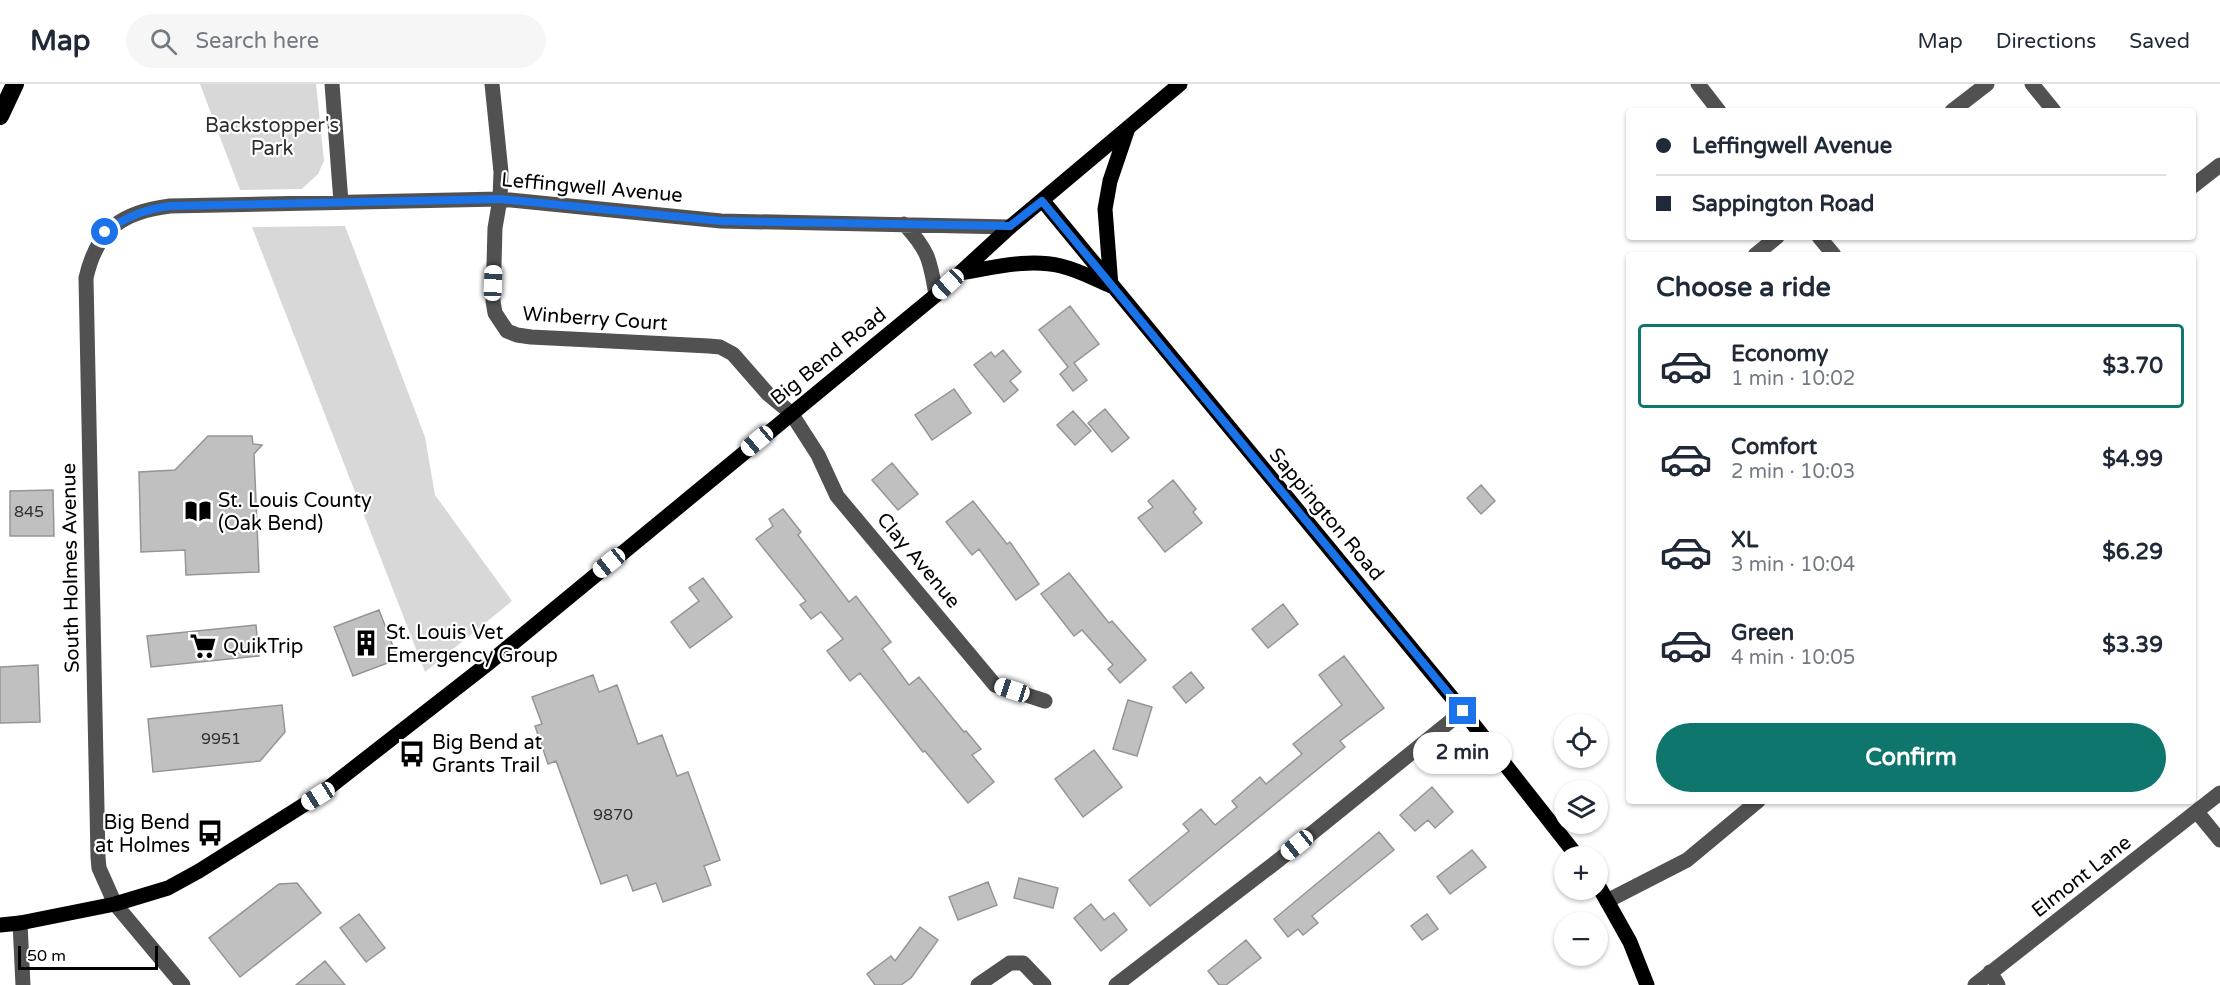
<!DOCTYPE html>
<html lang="en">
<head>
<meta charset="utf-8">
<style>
	body { margin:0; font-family:"Varela Round",sans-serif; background:#f6f6f7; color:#1f2937; height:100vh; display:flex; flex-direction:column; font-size:22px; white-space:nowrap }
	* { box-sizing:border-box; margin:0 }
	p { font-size:20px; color:#747a83 }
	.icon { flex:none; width:33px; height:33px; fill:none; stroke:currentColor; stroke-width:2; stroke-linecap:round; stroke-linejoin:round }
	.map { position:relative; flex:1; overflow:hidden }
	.side { position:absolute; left:1626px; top:168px; width:570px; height:552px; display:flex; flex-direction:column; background:#fff; border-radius:6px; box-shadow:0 2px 4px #0004 }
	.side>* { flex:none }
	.guide { position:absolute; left:1626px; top:24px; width:570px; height:132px; border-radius:6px; box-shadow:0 2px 4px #0004; display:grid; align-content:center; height:132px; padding:0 30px; background:#fff }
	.fabs { position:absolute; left:1554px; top:630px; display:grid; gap:12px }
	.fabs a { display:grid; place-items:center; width:54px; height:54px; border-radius:50%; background:#fff; box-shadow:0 2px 4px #0004; font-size:30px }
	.scale { position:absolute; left:18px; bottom:15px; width:140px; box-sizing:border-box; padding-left:6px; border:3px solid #000; border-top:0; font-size:16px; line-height:21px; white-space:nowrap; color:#000; -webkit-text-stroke:4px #fff; paint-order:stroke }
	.end { position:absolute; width:27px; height:27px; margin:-14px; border:8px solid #1a73e8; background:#fff; box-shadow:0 0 0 3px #fff }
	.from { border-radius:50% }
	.bubble { position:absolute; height:42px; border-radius:21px; background:#fff; box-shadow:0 2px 4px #0004; font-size:20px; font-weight:700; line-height:42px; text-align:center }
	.car { position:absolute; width:18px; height:36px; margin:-18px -9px; border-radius:8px; box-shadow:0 0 4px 2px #0007; background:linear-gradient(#fff 24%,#345 0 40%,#fff 0 76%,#345 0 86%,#fff 0) }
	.guide b { display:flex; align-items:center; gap:21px; height:57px; font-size:22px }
	.guide b+b { border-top:2px solid #e0e1e3 }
	.guide i { width:15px; height:15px; background:#1f2937 }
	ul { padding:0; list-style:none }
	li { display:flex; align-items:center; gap:18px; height:84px; margin:0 12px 9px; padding:0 18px; border:3px solid transparent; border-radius:6px }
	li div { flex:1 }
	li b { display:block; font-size:22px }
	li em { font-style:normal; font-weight:700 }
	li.on { border-color:#0f766e }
	li>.icon { width:54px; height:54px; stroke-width:1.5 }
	h2 { padding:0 30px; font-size:27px; line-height:72px }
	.cta { display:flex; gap:12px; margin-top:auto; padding:12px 30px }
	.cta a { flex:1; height:69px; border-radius:36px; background:#0f766e; color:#fff; font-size:24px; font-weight:700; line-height:69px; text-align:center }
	header { display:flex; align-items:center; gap:36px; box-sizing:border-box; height:84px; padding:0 30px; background:#fff; border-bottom:2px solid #e0e1e3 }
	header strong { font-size:28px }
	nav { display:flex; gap:33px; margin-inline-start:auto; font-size:21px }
	.search { width:420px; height:54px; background:#f6f6f7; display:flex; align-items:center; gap:15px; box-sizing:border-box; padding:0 21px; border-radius:33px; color:#747a83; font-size:22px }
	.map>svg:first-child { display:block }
	.green { fill:#d8d8d8 }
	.building { fill:#c0c0c0; stroke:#959595; stroke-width:1.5 }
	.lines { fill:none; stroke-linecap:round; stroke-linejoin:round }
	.minor { stroke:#515151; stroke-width:15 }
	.major { stroke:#000; stroke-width:15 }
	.highway { stroke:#000; stroke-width:18 }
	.route { stroke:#1a73e8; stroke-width:8 }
	.labels { text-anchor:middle; stroke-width:4.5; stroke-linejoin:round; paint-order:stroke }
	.number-label { font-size:16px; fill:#303030 }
	.park-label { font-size:20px; fill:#2f2f2f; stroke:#fff }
	.street-label { font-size:20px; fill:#000; stroke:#fff }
	.poi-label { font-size:20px; fill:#000; stroke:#fff; text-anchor:start }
</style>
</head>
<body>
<header>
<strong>Map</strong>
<div class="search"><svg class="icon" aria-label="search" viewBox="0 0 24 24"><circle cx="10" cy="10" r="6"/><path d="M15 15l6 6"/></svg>Search here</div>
<nav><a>Map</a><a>Directions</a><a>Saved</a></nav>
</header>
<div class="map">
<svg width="2220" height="901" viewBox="0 0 2220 901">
	<rect width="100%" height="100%" fill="#fff"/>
	<path class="green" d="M200,0h116l8,77 -6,13 -16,15 -62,1z
		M345,142l80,211 10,58 77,106 -87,71 -173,-445z"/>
	<path class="building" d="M1070,222l29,38 -25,19 13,17 -14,11 -13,-17 8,-7 -29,-37z
		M1003,266l18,22 -11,9 8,9 -14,12 -30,-37 17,-13 4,5z
		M954,305l17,24 -39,27 -17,-25z
		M1105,325l24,29 -17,14 -24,-29z
		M1073,327l18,20 -16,14 -18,-20z
		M208,352h44l1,8 9,1 -8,9 5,118 -73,3 -1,-25 -44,2 -2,-80 36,-2z
		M892,379l26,31 -20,16 -26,-30z
		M1173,396l23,29 -3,3 9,11 -37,29 -27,-34 15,-11 -5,-6z
		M1481,401l14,16 -14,13 -14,-16z
		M53,406l1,46h-44v-45z
		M973,417l34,43 3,-2 29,42 -23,16 -37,-51 -7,6 -26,-33z
		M783,425l18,23 -3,3 51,67 7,-6 35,46 -9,7 27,36 10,-8 45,55 2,-1 15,18 -9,6 22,27 -26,21 -43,-52 -2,1 -63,-79 -10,8 -23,-30 16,-12 -22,-27 -10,7 -11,-14 6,-4 -50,-62 17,-13 -4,-7z
		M1069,489l40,50 3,-2 34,39 -26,23 -12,-14 5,-4 -31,-35 -8,6 -33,-42z
		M703,494l29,39 -42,31 -19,-26 28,-21 -10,-13z
		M1283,520l15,20 -30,24 -16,-19z
		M379,526l19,49 -45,17 -19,-49z
		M256,541l3,31 -108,11 -4,-31z
		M1344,572l40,52 -44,33 5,6 -195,159 -21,-26 60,-49 -6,-7 18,-15 14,16 22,-18 -5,-6 28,-24 6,7 36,-30 -9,-10 49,-39 -23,-30z
		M38,581l2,57 -40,1v-56z
		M1191,588l13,16 -18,15 -13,-16z
		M593,591l6,17 18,-7 21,59 24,-9 15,41 11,-4 32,88 -16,6 7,19 -48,17 -7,-19 -23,8 -6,-16 -26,9 -45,-123 -8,3 -13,-38 7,-2 -10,-27z
		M1128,616l24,7 -15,49 -24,-7z
		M282,621l3,27 -25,29 -107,11 -5,-53z
		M1094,666l28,37 -39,30 -28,-38z
		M1432,703l21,25 -18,16 -7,-8 -13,11 -15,-16z
		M1379,748l15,18 -82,66 6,7 -15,12 -5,-6 -10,8 -14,-18z
		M1472,766l14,17 -36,27 -13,-17z
		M1019,794l39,10 -5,20 -39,-10z
		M988,798l9,23 -39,15 -9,-23z
		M297,799l24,30 -81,64 -31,-39 70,-54z
		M1091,820l13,16 10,-7 13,17 -26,21 -27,-33z
		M359,830l26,34 -19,14 -26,-34z
		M1427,830l11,15 -16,11 -11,-14z
		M920,843l18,13 -27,38 -10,7h-26l-8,-11 24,-18 4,5z
		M1246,856l15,18 -35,27h-7l-11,-14z
		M325,877l20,24h-49z"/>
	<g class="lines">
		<path class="minor" d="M332,0l9,118
			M492,0l9,88 -1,27 -5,29 -2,73 2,12 12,18 10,4 14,2 178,9 11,1 13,7 35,40 23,19 27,42 19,41 158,189 50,16
			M1698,0l21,27
			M2032,0l22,27
			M1952,27l35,-27
			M2193,102l27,-21
			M904,140c25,27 26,36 32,71
			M1819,153l15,18
			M1755,171l22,-18
			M2197,728l23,28
			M1607,817l80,-41 71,-59
			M20,839l3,62
			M1990,888l8,13
			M183,901l-68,-81 -16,-36 -1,-11 -12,-579c11,-49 36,-66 84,-72l330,-7 221,22 289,6
			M978,901l32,-22h13l21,22
			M1116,901l164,-126 183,-148
			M1975,901l245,-192"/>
		<path class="major" d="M1043,117l420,510 114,145
			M960,189c33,-5 68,-15 101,-7 17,4 32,12 48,19
			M1111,202l-6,-77 5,-28 18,-53
			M1598,801l32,57 17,43
			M0,841l20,-2 95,-19 53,-16 31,-17 119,-75 172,-134 446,-367 74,-68 170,-143"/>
		<path class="highway" d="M0,32l15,-32"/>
	</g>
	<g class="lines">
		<path class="route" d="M105,148c20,-15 40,-23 65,-26l330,-7 221,22 289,5 32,-25 421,510"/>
	</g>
	<defs>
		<g id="library-bare" transform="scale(2.07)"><path d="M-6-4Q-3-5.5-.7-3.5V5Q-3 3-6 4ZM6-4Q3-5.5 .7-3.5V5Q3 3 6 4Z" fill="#000" stroke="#fff" stroke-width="2.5" paint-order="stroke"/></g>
		<g id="building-bare" transform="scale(2.07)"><path d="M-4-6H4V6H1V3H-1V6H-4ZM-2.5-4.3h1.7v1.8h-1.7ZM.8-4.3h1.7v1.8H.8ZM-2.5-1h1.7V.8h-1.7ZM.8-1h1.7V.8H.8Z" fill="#000" stroke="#fff" stroke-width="2.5" paint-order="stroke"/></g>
		<g id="supermarket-bare" transform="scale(2.07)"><path d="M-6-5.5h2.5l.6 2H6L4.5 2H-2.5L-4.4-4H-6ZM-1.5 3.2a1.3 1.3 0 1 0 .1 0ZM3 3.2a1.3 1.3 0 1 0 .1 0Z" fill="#000" stroke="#fff" stroke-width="2.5" paint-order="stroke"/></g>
		<g id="bus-bare" transform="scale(2.07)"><path d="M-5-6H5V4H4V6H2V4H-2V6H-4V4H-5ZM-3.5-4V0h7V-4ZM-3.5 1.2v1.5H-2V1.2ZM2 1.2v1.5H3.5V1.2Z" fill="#000" stroke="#fff" stroke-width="2.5" paint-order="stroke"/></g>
	</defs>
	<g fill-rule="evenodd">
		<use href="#library-bare" x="198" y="427"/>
		<use href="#building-bare" x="366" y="559"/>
		<use href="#supermarket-bare" x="203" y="562"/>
		<use href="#bus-bare" x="412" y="670"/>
		<use href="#bus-bare" x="210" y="749"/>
	</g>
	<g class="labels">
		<g class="number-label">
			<text x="29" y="433">845</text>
			<text x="221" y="660">9951</text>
			<text x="613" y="736">9870</text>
		</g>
		<g class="park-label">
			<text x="272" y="48">Backstopper's<tspan x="272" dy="23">Park</tspan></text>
		</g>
		<g class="street-label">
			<text transform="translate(592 103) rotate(5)" y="7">Leffingwell Avenue</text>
			<text transform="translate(595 234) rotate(4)" y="7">Winberry Court</text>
			<text transform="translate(828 272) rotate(-39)" y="7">Big Bend Road</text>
			<text transform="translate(1327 430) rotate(50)" y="7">Sappington Road</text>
			<text transform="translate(919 476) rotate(50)" y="7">Clay Avenue</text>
			<text transform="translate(70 484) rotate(-91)" y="7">South Holmes Avenue</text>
			<text transform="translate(2081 792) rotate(-38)" y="7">Elmont Lane</text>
		</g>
		<g class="poi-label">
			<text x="218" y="423">St. Louis County<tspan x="218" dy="23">(Oak Bend)</tspan></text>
			<text x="386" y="555">St. Louis Vet<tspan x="386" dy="23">Emergency Group</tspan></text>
			<text x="223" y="569">QuikTrip</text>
			<text x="432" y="665">Big Bend at<tspan x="432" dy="23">Grants Trail</tspan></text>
			<text x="190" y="745" text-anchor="end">Big Bend<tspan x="190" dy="23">at Holmes</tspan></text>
		</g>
	</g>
</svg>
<div class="fabs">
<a><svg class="icon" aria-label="locate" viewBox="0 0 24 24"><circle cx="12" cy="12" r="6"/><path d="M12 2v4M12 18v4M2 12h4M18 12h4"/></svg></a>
<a><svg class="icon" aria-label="layers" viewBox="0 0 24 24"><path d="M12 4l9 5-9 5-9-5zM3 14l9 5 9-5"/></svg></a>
<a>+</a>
<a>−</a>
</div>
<div class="scale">50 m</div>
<i class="end from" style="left:105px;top:148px"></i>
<i class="end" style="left:1463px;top:627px"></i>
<div class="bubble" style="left:1413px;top:648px;width:99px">2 min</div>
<i class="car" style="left:493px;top:199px;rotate:2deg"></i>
<i class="car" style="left:948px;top:200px;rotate:227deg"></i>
<i class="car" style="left:757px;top:357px;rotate:230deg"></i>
<i class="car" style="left:609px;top:479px;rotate:231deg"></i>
<i class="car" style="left:1012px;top:606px;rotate:288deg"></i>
<i class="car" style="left:318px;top:712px;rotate:238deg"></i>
<i class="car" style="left:1297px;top:761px;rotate:231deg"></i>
<div class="guide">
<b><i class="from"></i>Leffingwell Avenue</b>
<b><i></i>Sappington Road</b>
</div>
<section class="side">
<h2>Choose a ride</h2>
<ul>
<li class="on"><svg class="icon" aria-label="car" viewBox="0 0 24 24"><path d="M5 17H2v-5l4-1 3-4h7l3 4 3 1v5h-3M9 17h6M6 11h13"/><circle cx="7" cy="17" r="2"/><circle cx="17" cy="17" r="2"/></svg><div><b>Economy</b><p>1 min · 10:02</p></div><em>$3.70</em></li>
<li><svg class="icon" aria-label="car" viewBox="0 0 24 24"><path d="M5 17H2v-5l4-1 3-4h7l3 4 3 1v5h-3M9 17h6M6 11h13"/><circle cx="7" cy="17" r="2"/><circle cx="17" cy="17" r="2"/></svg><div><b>Comfort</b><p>2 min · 10:03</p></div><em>$4.99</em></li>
<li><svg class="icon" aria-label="car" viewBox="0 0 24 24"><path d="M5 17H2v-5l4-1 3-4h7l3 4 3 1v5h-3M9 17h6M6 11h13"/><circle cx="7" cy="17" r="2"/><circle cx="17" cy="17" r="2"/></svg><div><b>XL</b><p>3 min · 10:04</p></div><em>$6.29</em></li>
<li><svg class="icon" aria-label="car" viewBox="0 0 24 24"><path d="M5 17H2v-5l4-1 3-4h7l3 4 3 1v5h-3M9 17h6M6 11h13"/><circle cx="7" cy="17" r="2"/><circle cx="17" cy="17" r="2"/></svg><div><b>Green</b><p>4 min · 10:05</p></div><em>$3.39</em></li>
</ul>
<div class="cta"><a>Confirm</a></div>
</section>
</div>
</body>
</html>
